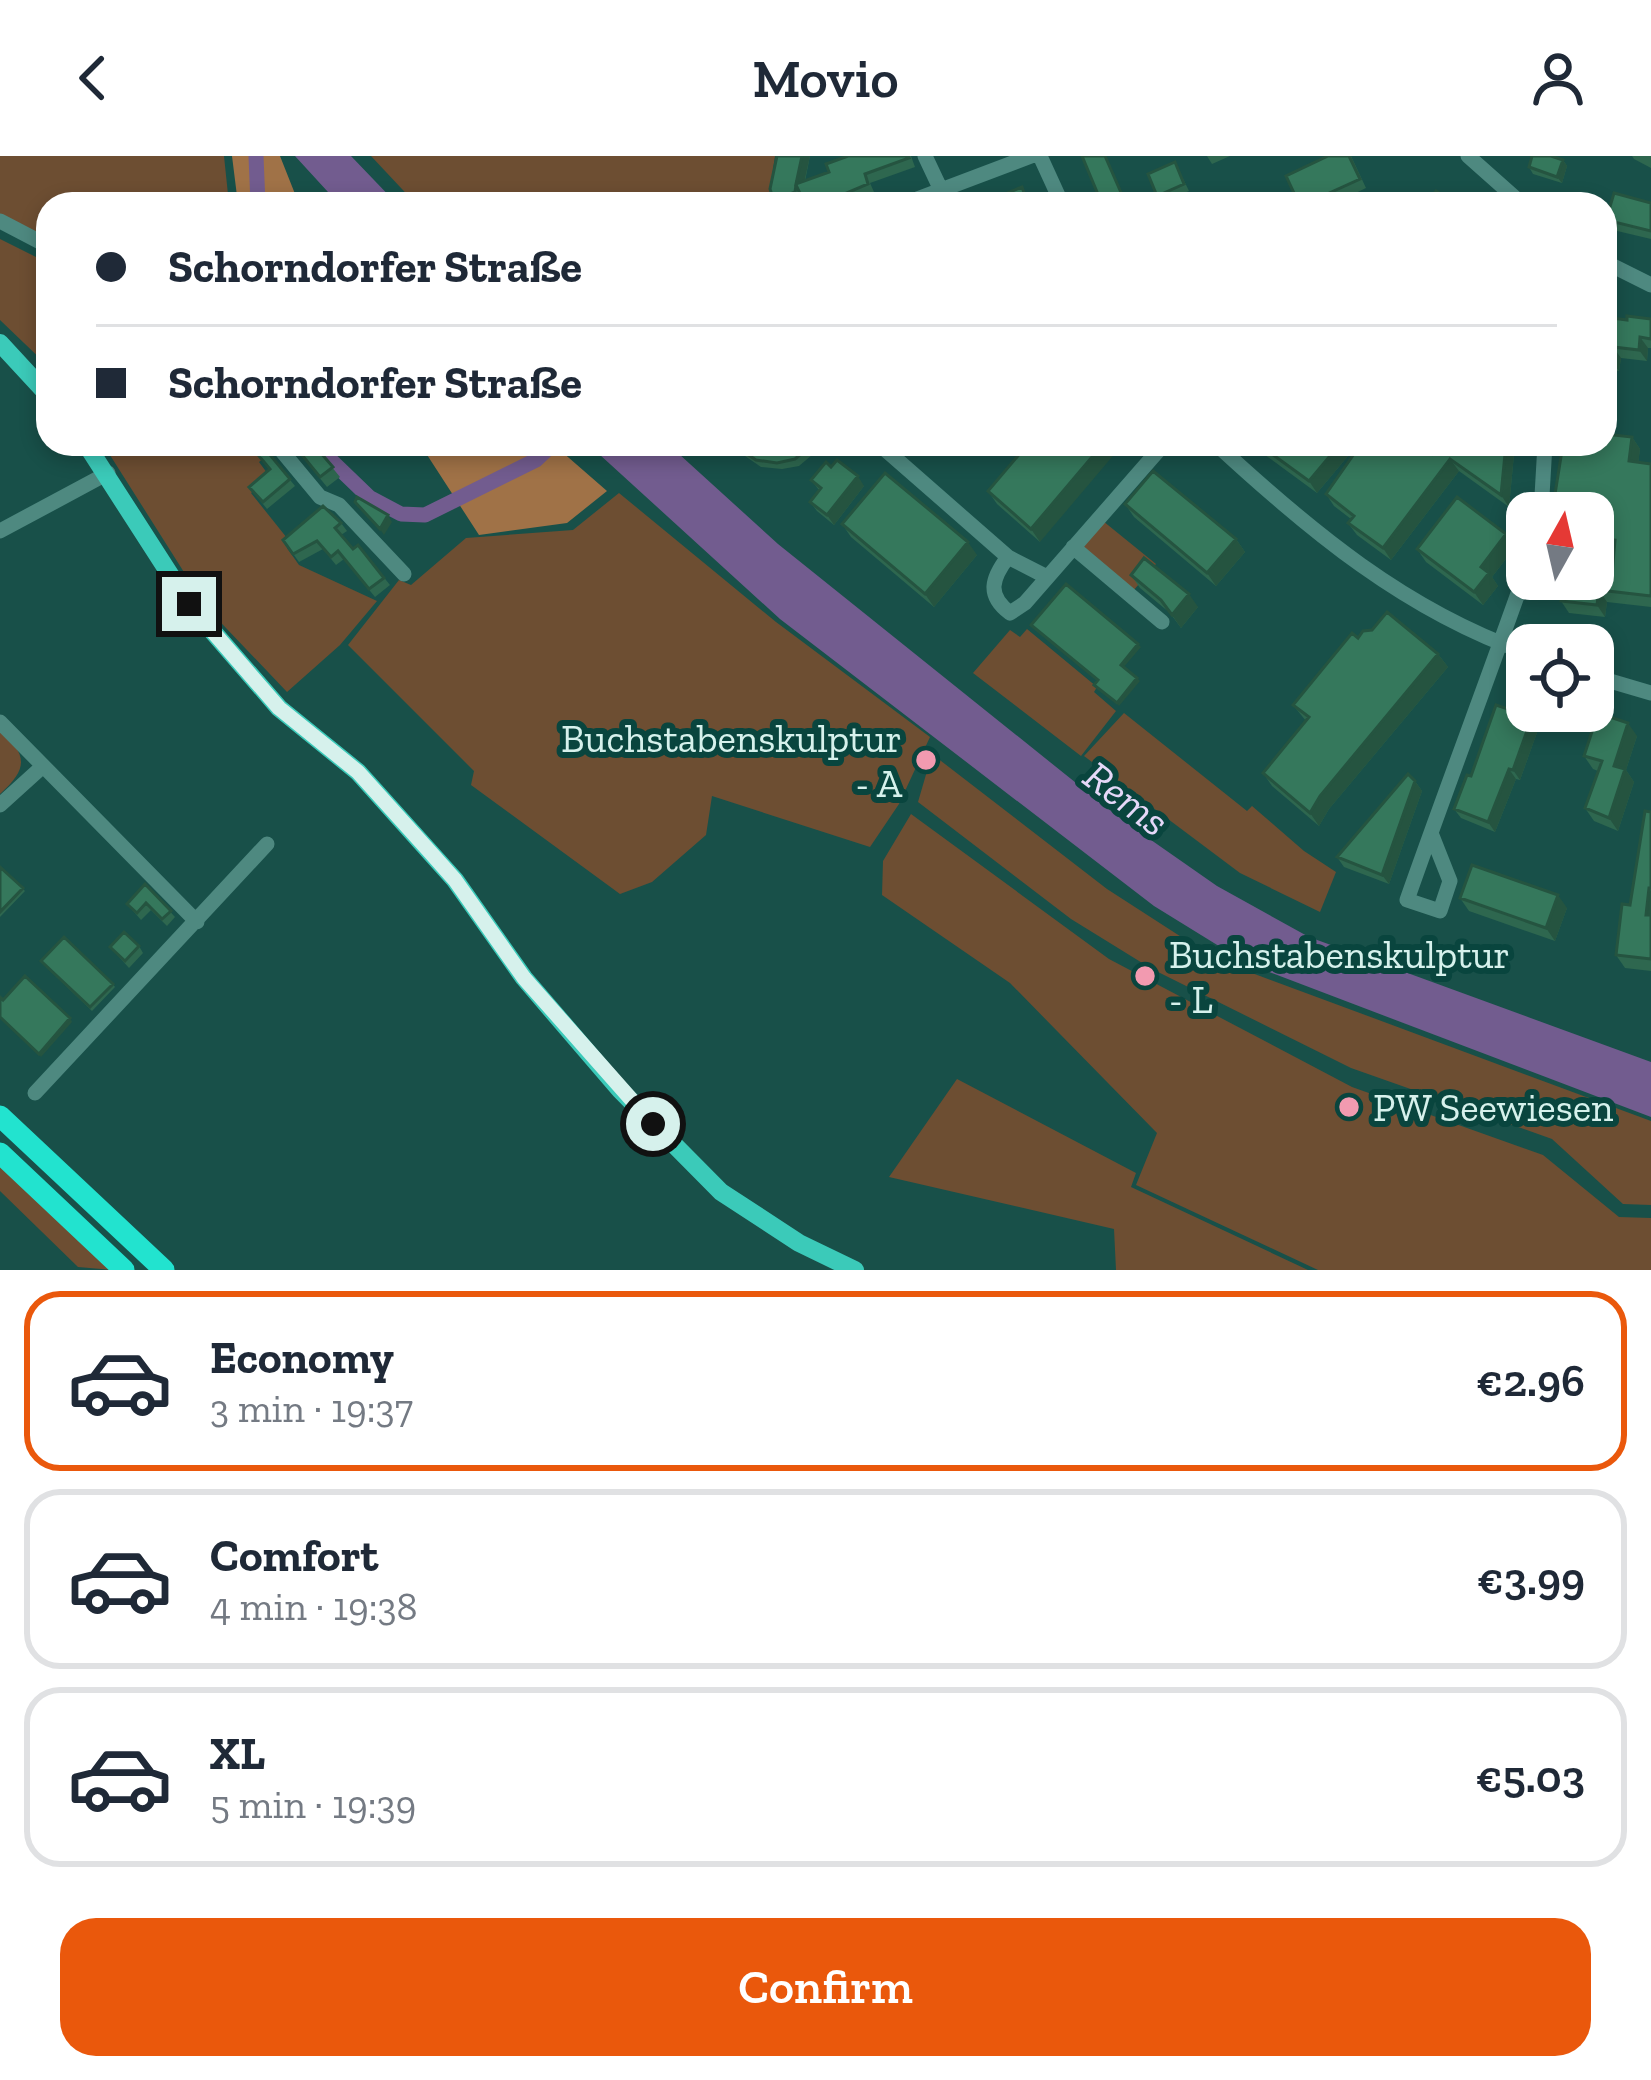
<!DOCTYPE html>
<html lang="en">
<head>
<meta charset="utf-8">
<style>
	body { margin:0; font-family:"Zilla Slab",serif; background:#f6f6f7; color:#1f2937; height:100vh; display:flex; flex-direction:column; font-size:45px; white-space:nowrap }
	* { box-sizing:border-box; margin:0 }
	p { font-size:39px; color:#747a83 }
	.icon { flex:none; width:66px; height:66px; fill:none; stroke:currentColor; stroke-width:2; stroke-linecap:round; stroke-linejoin:round }
	.map { position:relative; height:1114px; overflow:hidden }
	.sheet { display:flex; flex-direction:column; background:#fff; flex:1 }
	.sheet>* { flex:none }
	.top-card { position:absolute; left:36px; top:36px; width:1581px; height:264px; border-radius:36px; box-shadow:0 6px 18px #0003; display:grid; align-content:center; height:264px; padding:0 60px; background:#fff }
	.needle { width:78px; rotate:8deg }
	.buttons { position:absolute; left:1506px; top:336px; display:grid; gap:24px }
	.buttons a { display:grid; place-items:center; width:108px; height:108px; border-radius:24px; background:#fff; box-shadow:0 6px 18px #0003; font-size:60px }
	.end { position:absolute; width:54px; height:54px; margin:-27px; border:15px solid #d6f1ec; background:#111; box-shadow:0 0 0 6px #111 }
	.from { border-radius:50% }
	.top-card b { display:flex; align-items:center; gap:42px; height:114px; font-size:45px }
	.top-card b+b { border-top:3px solid #e0e1e3 }
	.top-card i { width:30px; height:30px; background:#1f2937 }
	ul { padding:21px 0 0; list-style:none }
	li { display:flex; align-items:center; gap:36px; height:180px; margin:0 24px 18px; padding:0 36px; border:6px solid #e0e1e3; border-radius:36px }
	li div { flex:1 }
	li b { display:block; font-size:45px }
	li em { font-style:normal; font-weight:600 }
	li.selected { border-color:#ea580c }
	li>.icon { width:108px; height:108px; stroke-width:1.5 }
	.action { display:flex; gap:24px; margin-top:auto; padding:24px 60px }
	.action a { flex:1; height:138px; border-radius:36px; background:#ea580c; color:#fff; font-size:48px; font-weight:600; line-height:138px; text-align:center }
	header { display:flex; justify-content:space-between; align-items:center; height:156px; padding:0 60px; background:#fff; font-size:54px; font-weight:600 }
	.map>svg:first-child { display:block }
	.green { fill:#6d4e32 }
	.forest { fill:#a07247 }
	.water { fill:#725c8f }
	.lines { fill:none; stroke-linecap:round; stroke-linejoin:round }
	.canal { stroke:#725c8f; stroke-width:15 }
	.minor { stroke:#4e8980; stroke-width:15 }
	.major { stroke:#3bcab9; stroke-width:18 }
	.highway { stroke:#22e3cf; stroke-width:21 }
	.wall { fill:#2e674f }
	.shaded-wall { fill:#255440 }
	.building { fill:#35785c; stroke:#255440; stroke-width:3 }
	.route { stroke:#d6f1ec; stroke-width:15 }
	.poi-dot { fill:#f29ab0; stroke:#09453e; stroke-width:4.5 }
	.labels { text-anchor:middle; stroke-width:12; stroke-linejoin:round; paint-order:stroke }
	.poi-label { font-size:39px; fill:#d6f1ec; stroke:#09453e; text-anchor:start }
	.water-label { font-size:42px; font-style:italic; fill:#e5d8f8; stroke:#09453e }
</style>
</head>
<body>
<header><svg class="icon" aria-label="back" viewBox="0 0 24 24"><path d="M15 5l-7 7 7 7"/></svg>Movio<svg class="icon" aria-label="person" viewBox="0 0 24 24"><circle cx="12" cy="8" r="4"/><path d="M4 21q1-7 8-7t8 7"/></svg></header>
<div class="map">
<svg width="1651" height="1114" viewBox="0 0 1651 1114">
	<rect width="100%" height="100%" fill="#185049"/>
	<path class="green" d="M0,0h224l5,48h-181v37l-48,-26z
		M371,0h404l-7,48h-352z
		M0,83l48,24v103l-48,-46z
		M103,288h158l8,9 -10,9 11,15 -19,16 40,50 -4,5 12,17 78,36 -37,44 -53,47 -81,-85z
		M619,337l157,129 154,115 -31,67 -29,43 -158,-51 -6,39 -54,47 -32,12 -149,-109 3,-14 -126,-126 51,-65 12,5 55,-47 107,-8z
		M1103,365l53,43 -23,27 -53,-43z
		M1027,473l70,58 -3,5 22,19 -35,45 -108,-83 37,-43 10,7z
		M1124,557l123,98 5,-5 52,45 32,21 -16,40 -80,-39 -156,-117z
		M0,573c27,26 29,39 0,65z
		M932,598l175,135 110,71 434,161v84l-28,-1 -71,-65 -201,-71 -199,-99 -81,-50 -153,-117z
		M911,658l198,145 243,128 191,68 76,62 32,1v52h-333l-182,-85 21,-52 -147,-150 -128,-88 1,-34z
		M957,923l179,94 -5,14 177,83h-192l-2,-41 -225,-52z
		M0,1009l113,105 -35,-3 -78,-76z"/>
	<path class="forest" d="M232,0h48l19,48h-61z
		M420,288h133l54,47 -40,32 -88,12z"/>
	<path class="water" d="M295,0h56l46,48h-58z
		M588,288h80l110,100 343,275 96,67 92,51 342,125v55l-403,-153 -94,-58 -374,-287z"/>
	<g class="lines">
		<path class="canal" d="M256,0l2,48
			M314,288l55,53 32,17 24,1 111,-55 17,-16"/>
		<path class="minor" d="M925,0l16,34
			M1040,0l22,48
			M1468,0l54,48
			M904,48l127,-48
			M0,65l48,25
			M1605,106l46,23
			M276,288l44,53 19,8 65,69
			M879,288l129,113
			M1216,288c93,86 190,167 311,209
			M1541,357l4,-69
			M0,375l108,-58
			M1073,391l89,75
			M1047,421l-39,-20c-16,21 -22,38 2,56l15,-10 139,-159
			M1593,520l58,17
			M0,566l197,200
			M0,649l42,-38
			M1431,677l19,48 -10,30 -33,-11c39,-111 81,-221 120,-332
			M35,937l232,-249"/>
		<path class="major" d="M0,187l48,52
			M86,288l103,160 90,104 79,64 97,108 69,98 96,112 101,102 78,51 56,27"/>
		<path class="highway" d="M0,960l164,154
			M0,997l124,117"/>
	</g>
	<path class="wall" d="M777,0h33l-5,25 106,-25 4,11 -45,16 4,9 -27,12h-42l-4,-7v3l-9,4h-15l-3,-3z
		M1207,0h23l-18,8z
		M1328,0h23l15,32 -33,16h-34z
		M1632,0h19v12l-17,-9z
		M1563,4l4,6 -5,17 -29,-9 -4,-7z
		M1175,6l14,29 -27,11 -5,-6z
		M1651,47v36l-38,-9 -7,-10z
		M1605,152l7,10 15,2 24,-1v29h-3l-1,13 -26,-3 -2,13 -14,-2z
		M1632,281l8,12 -2,14 13,1v143l-44,-5 -2,15 -36,-4 -8,-12 51,-27 2,-23 -21,-2v-36z
		M292,288h21l27,33 -13,10z
		M737,288h72l-2,5 5,6 -13,11 -17,3 -21,-2 -16,-11z
		M1028,288l12,98 -43,-38 -9,-13z
		M1253,288h105l-41,49 -60,-44z
		M1440,288h75l-6,63 -50,-36 -68,89 -34,-25 -9,-12 3,-4 -17,-13 -8,-12 106,-40z
		M266,294l29,36 -28,23 -18,-22 21,-17z
		M811,324l53,6 -30,39 -17,-14 -7,-9 9,-12z
		M1125,348l111,35 9,13 -29,34 -82,-69z
		M341,367l6,8 -6,4 12,14 5,-4 32,40 -15,12 -31,-38 -8,6 -13,-16 -24,13 -16,-22z
		M842,368l135,31 -43,52 -83,-70z
		M1506,378l9,13 -23,30 6,9 -15,19 -57,-43 -9,-13z
		M1131,419l67,32 -17,21 -11,-15 -30,-25z
		M1358,482l80,16 10,13 -119,142 -10,17 -47,-40 -9,-13 43,-52 -13,-16z
		M1532,561l7,10 -19,53 -4,-1 -21,53 -34,-14 -7,-9z
		M1637,580l-11,34 8,12 -16,49 -24,-10 -9,-13 13,-37 -5,-2 -9,-13z
		M1415,625l7,10 -33,93 -45,-17 -7,-10z
		M1651,656v159l-26,-3 -9,-13 14,-50z
		M0,711l25,24 -25,26z
		M145,728l30,33 -8,9 -16,-16 -10,10 -14,-16z
		M1460,742l107,10 -12,33 -86,-30z
		M139,790l4,7 -14,15 -19,-21z
		M43,808l70,20 2,3 -23,24z"/>
	<path class="shaded-wall" d="M802,0h8l-8,36 -6,-8z
		M1563,4l4,6 -5,17 -5,-6z
		M1640,181l8,11 -1,13 -8,-11z
		M1613,191l8,11 -2,13 -8,-11z
		M1632,281l8,12 -3,24 -8,-12z
		M1103,288h20l-83,98 -9,-13z
		M1340,288h18l-41,49 -8,-12z
		M1506,288h9l-6,63 -8,-12z
		M1450,303l9,12 -68,89 -8,-12z
		M858,320l6,10 -30,39 -7,-10z
		M388,359l4,7 -8,13 -4,-6z
		M1506,378l9,13 -23,30 6,9 -15,19 -9,-13 7,-25z
		M1236,383l9,13 -29,34 -9,-13z
		M968,386l9,13 -43,52 -9,-13z
		M1599,434l8,12 -2,15 -8,-12z
		M1189,438l9,13 -17,21 -9,-13z
		M1138,488l3,3 -18,21 -2,-3z
		M1438,498l10,13 -119,142 -10,17 -9,-13 10,-17z
		M1137,522l3,3 -21,25 -2,-3z
		M1532,561l7,10 -19,53 -7,-10z
		M1628,567l9,13 -11,34 8,12 -16,49 -9,-13 5,-52z
		M1509,613l7,10 -21,53 -7,-10z
		M1415,625l7,10 -33,93 -7,-9z
		M1649,732l2,3v31l-5,-7z
		M1558,739l9,13 -12,33 -9,-13z
		M70,862l2,4 -31,35 -2,-3z"/>
	<path class="building" d="M777,0h25l-6,28 33,-12 -3,-8 22,-8h60l1,2 -44,16 3,10 -47,20h-16l-9,-19 -1,7 -21,9 -4,-12z
		M1082,0h23l21,48h-24z
		M1328,0h21l11,23 -55,25h-6l-13,-28z
		M1532,0h19l12,4 -6,17 -28,-10z
		M1175,6l9,22 -27,12 -9,-22z
		M1022,31l6,17h-47z
		M1436,35l16,10 -3,3h-23z
		M1614,37l37,10v28l-45,-11z
		M1627,160l24,3v20l-11,-2 -1,13 -26,-3 -2,13 -6,-1v-42l22,3z
		M1605,278l27,3 -3,24 22,3v132l-52,-6 -2,15 -36,-4 3,-22h29v-7l19,2 3,-34 -22,-2v-25h-41l11,-69h42z
		M293,288h20l20,23 -13,10z
		M737,288h65l5,5 -12,10 -18,4 -21,-3 -16,-11z
		M1028,288h75l-72,85 -43,-38z
		M1258,288h82l-31,37z
		M1361,288h59l12,10 8,-10h66l-5,51 -51,-36 -67,89 -35,-25 6,-7 -28,-22z
		M266,294l24,29 -27,23 -14,-15 21,-18 -11,-13z
		M837,304l21,16 -31,39 -17,-13 11,-14 -10,-8 15,-18 5,5z
		M1153,315l83,68 -29,34 -82,-69z
		M885,317l83,69 -43,52 -83,-70z
		M357,341l31,18 -8,14 -25,-27z
		M1457,341l49,37 -25,33 8,6 -15,19 -57,-43z
		M323,350l18,17 -6,5 18,21 5,-4 26,33 -15,11 -31,-38 -7,6 -14,-16 -24,13 -10,-14z
		M1144,402l45,36 -17,21 -11,-15 -30,-25z
		M1066,428l72,60 -17,21 16,13 -20,25 -23,-18 4,-5 -67,-55z
		M1387,456l51,42 -118,142 -10,17 -47,-40 46,-56 -16,-12 59,-72 6,5 5,-7 9,-1z
		M1496,549l36,12 -19,53 -4,-1 -21,53 -34,-13 13,-34 4,1z
		M1598,557l30,10 -14,43 11,3 -16,49 -24,-10 17,-47 -18,-5z
		M1408,618l7,7 -33,94 -45,-18z
		M1645,655l6,1v76h-2l-3,27h5v44l-35,-4 6,-51 8,1z
		M1472,709l86,30 -12,33 -86,-30z
		M0,711l23,21 -23,24z
		M145,728l26,27 -9,8 -16,-16 -9,10 -10,-9z
		M124,776l15,14 -14,15 -15,-14z
		M64,781l49,47 -23,23 -49,-46z
		M25,820l45,42 -31,36 -39,-37v-20l3,3z"/>
	<g class="lines">
		<path class="route" d="M189,448l90,104 79,64 73,81 24,27 69,98 129,146"/>
	</g>
	<g class="poi-dot">
		<circle cx="926" cy="604" r="12"/>
		<circle cx="1145" cy="820" r="12"/>
		<circle cx="1349" cy="951" r="12"/>
	</g>
	<g class="labels">
		<g class="poi-label">
			<text x="902" y="596" text-anchor="end">Buchstabenskulptur<tspan x="902" dy="45">- A</tspan></text>
			<text x="1169" y="812">Buchstabenskulptur<tspan x="1169" dy="45">- L</tspan></text>
			<text x="1373" y="965">PW Seewiesen</text>
		</g>
		<g class="water-label">
			<text transform="translate(1127 642) rotate(37)" y="15">Rems</text>
		</g>
	</g>
</svg>
<div class="buttons">
<a><svg class="needle" viewBox="-14 -14 28 28"><path d="M0-13l5 13h-10z" fill="#e53935"/><path d="M0 13l5-13h-10z" fill="#747a83"/></svg></a>
<a><svg class="icon" aria-label="locate" viewBox="0 0 24 24"><circle cx="12" cy="12" r="6"/><path d="M12 2v4M12 18v4M2 12h4M18 12h4"/></svg></a>
</div>
<i class="end from" style="left:653px;top:968px"></i>
<i class="end" style="left:189px;top:448px"></i>
<div class="top-card">
<b><i class="from"></i>Schorndorfer Straße</b>
<b><i></i>Schorndorfer Straße</b>
</div>
</div>
<section class="sheet">
<ul>
<li class="selected"><svg class="icon" aria-label="car" viewBox="0 0 24 24"><path d="M5 17H2v-5l4-1 3-4h7l3 4 3 1v5h-3M9 17h6M6 11h13"/><circle cx="7" cy="17" r="2"/><circle cx="17" cy="17" r="2"/></svg><div><b>Economy</b><p>3 min · 19:37</p></div><em>€2.96</em></li>
<li><svg class="icon" aria-label="car" viewBox="0 0 24 24"><path d="M5 17H2v-5l4-1 3-4h7l3 4 3 1v5h-3M9 17h6M6 11h13"/><circle cx="7" cy="17" r="2"/><circle cx="17" cy="17" r="2"/></svg><div><b>Comfort</b><p>4 min · 19:38</p></div><em>€3.99</em></li>
<li><svg class="icon" aria-label="car" viewBox="0 0 24 24"><path d="M5 17H2v-5l4-1 3-4h7l3 4 3 1v5h-3M9 17h6M6 11h13"/><circle cx="7" cy="17" r="2"/><circle cx="17" cy="17" r="2"/></svg><div><b>XL</b><p>5 min · 19:39</p></div><em>€5.03</em></li>
</ul>
<div class="action"><a>Confirm</a></div>
</section>
</body>
</html>
